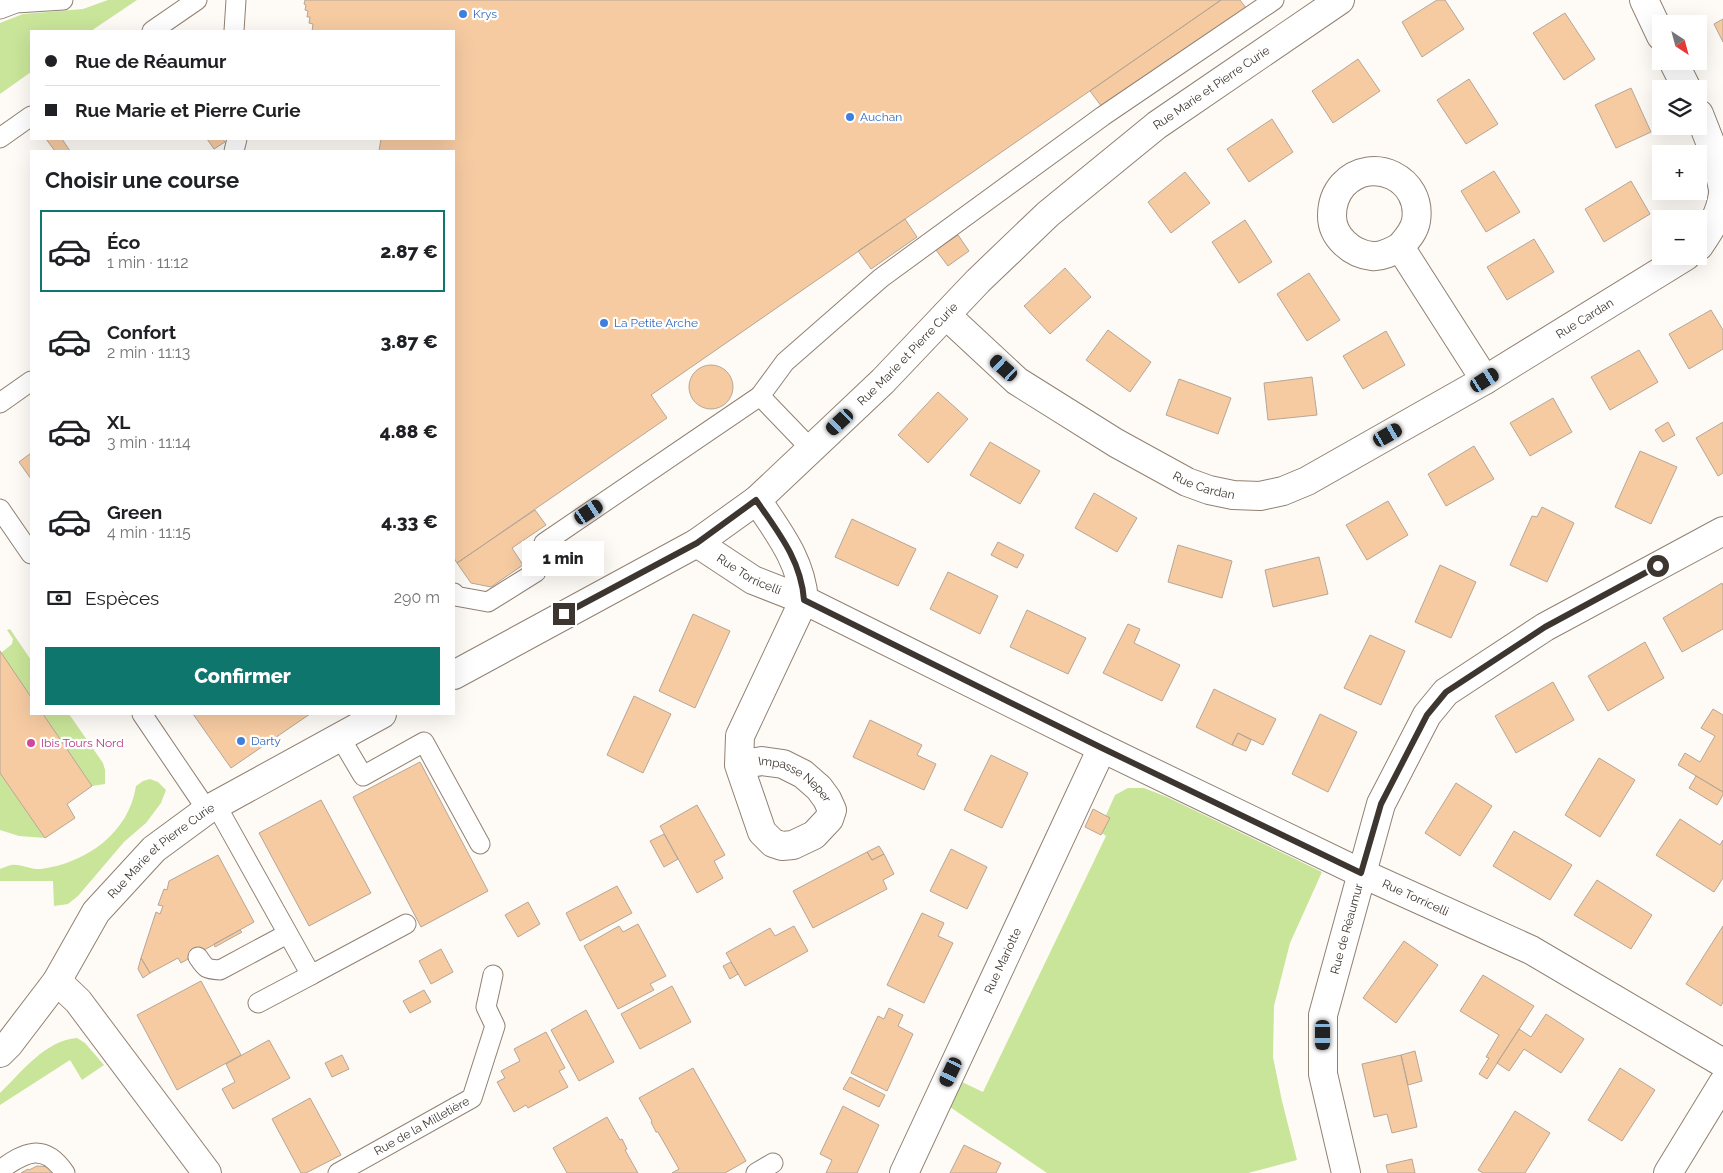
<!DOCTYPE html>
<html lang="fr">
<head>
<meta charset="utf-8">
<style>
	body { margin:0; font-family:Raleway,sans-serif; background:#f6f6f6; color:#202124; height:100vh; display:flex; flex-direction:column; font-size:19px; white-space:nowrap }
	* { box-sizing:border-box; margin:0 }
	p { font-size:16px; color:#757577 }
	.icon { flex:none; width:28px; height:28px; fill:none; stroke:currentColor; stroke-width:2; stroke-linecap:round; stroke-linejoin:round }
	.map { position:relative; flex:1; overflow:hidden }
	.sheet { position:absolute; left:30px; top:150px; width:425px; height:565px; display:flex; flex-direction:column; background:#fff; border-radius:0px; box-shadow:0 5px 20px #0002 }
	.sheet>* { flex:none }
	.hud { position:absolute; left:30px; top:30px; width:425px; height:110px; border-radius:0px; box-shadow:0 5px 20px #0002; display:grid; align-content:center; height:110px; padding:0 15px; background:#fff }
	.needle { width:32px; rotate:144deg }
	.buttons { position:absolute; left:1652px; top:15px; display:grid; gap:10px }
	.buttons a { display:grid; place-items:center; width:55px; height:55px; border-radius:0px; background:#fff; box-shadow:0 5px 20px #0002; font-size:25px }
	.end { position:absolute; width:22px; height:22px; margin:-11px; border:6px solid #3d3630; background:#fff; box-shadow:0 0 0 2px #fff }
	.from { border-radius:50% }
	.bubble { position:absolute; height:35px; border-radius:0px; background:#fff; box-shadow:0 5px 20px #0002; font-size:16px; font-weight:800; line-height:35px; text-align:center }
	.car { position:absolute; width:15px; height:30px; margin:-15px -8px; border-radius:6px; box-shadow:0 0 4px 1px #0007; background:linear-gradient(#222 24%,#8ab4d8 0 40%,#222 0 76%,#8ab4d8 0 86%,#222 0) }
	.hud b { display:flex; align-items:center; gap:18px; height:48px; font-size:19px }
	.hud b+b { border-top:1px solid #e0e0e0 }
	.hud i { width:12px; height:12px; background:#202124 }
	ul { padding:0; list-style:none }
	li { display:flex; align-items:center; gap:15px; height:82px; margin:0 10px 8px; padding:0 5px; border:2px solid transparent; border-radius:0px }
	li div { flex:1 }
	li b { display:block; font-size:19px }
	li em { font-style:normal; font-weight:800 }
	li.selected { border-color:#0f766e }
	li>.icon { width:45px; height:45px; stroke-width:1.5 }
	h2 { padding:0 15px; font-size:22px; line-height:60px }
	.pay { display:flex; align-items:center; gap:12px; height:55px; padding:0 15px; font-size:19px }
	.pay p { margin-inline-start:auto }
	.button { display:flex; gap:10px; margin-top:auto; padding:10px 15px }
	.button a { flex:1; height:58px; border-radius:0px; background:#0f766e; color:#fff; font-size:20px; font-weight:800; line-height:58px; text-align:center }
	.map>svg:first-child { display:block }
	.green { fill:#c9e599 }
	.building { fill:#f6cba2; stroke:#b6a696 }
	.lines { fill:none; stroke-linecap:round; stroke-linejoin:round }
	.lane-casing { stroke:#918172; stroke-width:21 }
	.street-casing { stroke:#918172; stroke-width:30 }
	.lane { stroke:#fff; stroke-width:19 }
	.street { stroke:#fff; stroke-width:28 }
	.route { stroke:#3d3630; stroke-width:6 }
	.shop-dot { fill:#3f7fe0; stroke:#fff; stroke-width:2 }
	.hotel-dot { fill:#d1479c; stroke:#fff; stroke-width:2 }
	.labels { text-anchor:middle; stroke-width:4.5; stroke-linejoin:round; paint-order:stroke }
	.shop-label { font-size:12px; fill:#366cbe; stroke:#fff; text-anchor:start }
	.street-label { font-size:12px; fill:#3d3630; stroke:#fff }
	.hotel-label { font-size:12px; fill:#b23c85; stroke:#fff; text-anchor:start }
</style>
</head>
<body>
<div class="map">
<svg width="1723" height="1173" viewBox="0 0 1723 1173">
	<rect width="100%" height="100%" fill="#fefbf7"/>
	<path class="green" d="M108,0h29l-46,31h-60v41l-31,22v-71l23,-9 60,-5z
		M10,629l21,31v37l-30,-44 11,-9 1,-5 -6,-9z
		M43,714h26l34,49 2,7v14l-13,2z
		M0,773l45,65 -26,-2 -19,-6z
		M150,779l8,3 8,8 -5,13 -15,20 -22,19 -46,54 -10,8 -14,2 -1,-25h-53v-12c3,-1 7,-3 11,-4 9,-2 20,5 30,4 45,-6 88,-36 95,-83l7,-5z
		M1128,788h16l23,9 155,75 -32,71 -16,63 -1,51 9,44 15,59 -49,13h-201l-97,-66 12,-25 21,10 123,-256 -7,-5 16,-36z
		M77,1038l8,5 19,22 -22,15 -12,-20 -70,45v-12c23,-22 44,-52 77,-55z"/>
	<path class="building" d="M305,0h916l-570,395 16,23 -210,145 -3,-5v-407h-75l2,-12h73v-108h-142l1,-7 -4,-1 1,-6h-3l1,-6 -3,-1 1,-5 -2,-1z
		M1221,0h19l6,8 -144,99 -12,-16z
		M1437,0h8l19,29 -42,28 -20,-35z
		M1565,13l30,46 -31,21 -31,-47z
		M1723,19v23l-9,-18z
		M1358,59l22,32 -47,32 -21,-32z
		M1469,79l29,45 -32,20 -29,-44z
		M1631,88l20,44 -35,16 -21,-43z
		M1272,119l21,33 -44,30 -22,-33z
		M46,139h16l8,12h-15z
		M207,139h16l2,3 -11,7z
		M1494,171l26,41 -34,20 -25,-41z
		M1185,172l25,31 -39,30 -23,-31z
		M1631,181l19,33 -46,28 -19,-33z
		M905,219l12,18 -46,32 -13,-18z
		M1245,220l27,42 -33,21 -27,-41z
		M958,235l11,16 -21,15 -12,-16z
		M1534,239l20,33 -47,28 -20,-33z
		M1065,268l26,29 -41,37 -26,-28z
		M1309,273l31,47 -33,21 -30,-47z
		M1711,310l12,20v19l-34,20 -20,-35z
		M1108,330l43,32 -21,30 -44,-32z
		M1386,331l19,34 -42,24 -20,-33z
		M1639,350l19,32 -48,28 -19,-33z
		M689 387a22 22 0 1 1 44 0a22 22 0 1 1-44 0Z
		M1312,377l5,38 -49,5 -4,-37z
		M1179,379l52,19 -13,36 -52,-19z
		M938,392l30,27 -40,44 -30,-28z
		M1553,398l19,34 -42,24 -20,-33z
		M1668,422l7,13 -12,7 -8,-12z
		M1723,422v51l-5,3 -22,-38z
		M990,442l50,29 -20,33 -50,-29z
		M1474,446l20,33 -48,27 -18,-32z
		M1640,451l37,16 -26,57 -36,-17z
		M31,453v26l-12,-17z
		M1094,493l43,25 -20,34 -42,-24z
		M1388,501l20,34 -41,25 -21,-35z
		M1542,507l32,16 -27,59 -37,-17 22,-49 5,1z
		M535,510l11,15 -34,23 11,17 -32,22 -20,-4 -14,-20z
		M852,519l64,30 -18,37 -63,-29z
		M998,542l26,13 -7,13 -26,-13z
		M1178,545l54,16 -10,37 -54,-16z
		M1319,557l9,37 -55,13 -8,-37z
		M1440,565l36,17 -25,56 -36,-16z
		M948,572l50,24 -18,38 -50,-25z
		M1722,583l1,3v43l-41,23 -19,-34z
		M1027,610l59,28 -18,36 -58,-27z
		M693,614l37,17 -35,77 -36,-17z
		M1128,624l12,5 -6,14 46,22 -18,36 -59,-28z
		M1370,635l35,16 -24,54 -37,-17z
		M1645,642l19,36 -56,33 -20,-35z
		M0,651l31,46v17h12l49,72 -25,18 8,14 -30,20 -45,-65z
		M1553,682l21,38 -58,33 -21,-37z
		M1214,689l62,30 -13,26 -25,-12 -6,12 -36,-18z
		M634,696l37,18 -28,59 -36,-18z
		M1713,709l10,6v77l-45,-27 7,-12 15,9 15,-26 -14,-8z
		M193,714h117l-79,54z
		M1320,714l37,18 -29,60 -36,-18z
		M870,720l52,25 -5,10 19,9 -12,26 -71,-33z
		M1238,733l13,7 -5,11 -14,-6z
		M991,755l37,18 -26,55 -38,-18z
		M1599,758l36,22 -35,57 -35,-22z
		M420,762l68,129 -67,36 -68,-130z
		M1696,776l27,16v3l-6,10 -28,-17z
		M1456,783l36,23 -32,50 -35,-23z
		M321,800l50,93 -62,33 -50,-93z
		M697,805l28,50 -11,6 9,17 -26,15 -37,-67z
		M1093,809l17,9 -9,17 -16,-8z
		M1680,819l40,26 3,-5v38l-9,14 -58,-37z
		M1514,831l58,34 -22,35 -57,-34z
		M664,834l14,25 -14,8 -14,-26z
		M879,846l5,8 -12,6 -5,-8z
		M951,849l36,18 -20,42 -37,-18z
		M867,852l5,8 12,-6 10,20 -11,6 4,9 -74,39 -20,-37z
		M218,855l36,67 -73,41 -3,-5 -28,15 -9,-15 15,-46 4,2 3,-8 -5,-1 6,-16 3,1 2,-9z
		M1597,880l55,35 -21,34 -57,-34z
		M617,886l15,27 -52,28 -14,-28z
		M528,902l12,22 -22,13 -13,-22z
		M922,913l22,10 -6,13 15,7 -29,60 -37,-18z
		M638,924l28,52 -16,8 4,6 -36,19 -34,-63 35,-20 4,6z
		M794,926l14,25 -63,35 -19,-33 44,-25 5,8z
		M1723,926v76l-2,4 -35,-22z
		M240,930l2,2 -27,15 -1,-3z
		M1404,941l34,24 -42,58 -33,-25z
		M441,949l12,23 -22,12 -12,-23z
		M141,958l9,15 -7,5 -5,-9z
		M731,962l7,12 -8,5 -7,-13z
		M1483,975l51,31 -47,73 -8,-5 10,-16 -3,-1 13,-22 -39,-24z
		M201,981l40,74 -64,35 -40,-75z
		M672,986l19,36 -51,27 -19,-35z
		M424,990l7,12 -21,11 -7,-12z
		M889,1008l14,7 -5,11 15,8 -26,57 -36,-18 27,-57 6,3z
		M586,1010l28,52 -35,19 -28,-51z
		M1546,1014l38,25 -23,34 -37,-24 -15,22 -12,-8 22,-34 12,8z
		M546,1032l19,36 -6,3 9,16 -40,21 -2,-3 -12,7 -17,-30 8,-4 -4,-7 19,-10 -6,-12z
		M269,1040l21,38 -57,31 -11,-20 13,-7 -9,-18z
		M1415,1051l7,30 -14,4 -7,-30z
		M342,1055l7,14 -17,8 -7,-14z
		M1401,1055l16,72 -25,6 -5,-19 -13,3 -12,-53z
		M693,1068l53,93 -21,12h-53l7,-4 -21,-37h-2l-5,-10 1,-1 -13,-23z
		M1620,1068l35,22 -33,51 -34,-21z
		M850,1077l35,18 -6,12 -36,-18z
		M310,1098l31,57 -35,18h-5l-29,-54z
		M843,1106l36,19 -22,48h-31l6,-13 -12,-6z
		M1515,1111l35,22 -25,40h-42l-5,-3z
		M607,1117l13,23 2,-1 5,10 -2,1 13,23h-71l-14,-25z
		M964,1145l37,18 -5,10h-46z
		M1412,1159l3,14h-27l-2,-8z
		M37,1166l16,1 4,6h-36l7,-4 1,1z"/>
	<g class="lines">
		<g class="lane-casing">
			<g id="lane">
				<path d="M0,9l16,-6 47,-3"/>
				<path d="M152,31l45,-31"/>
				<path d="M234,31l2,-31"/>
				<path d="M0,138l31,-22"/>
				<path d="M234,151l3,-12"/>
				<path d="M760,396l25,-34 96,-84 222,-162 171,-116"/>
				<path d="M0,403l31,-22"/>
				<path d="M0,509l31,45"/>
				<path d="M454,593l1,3 33,6 48,-30 8,-29 216,-147 51,53"/>
				<path d="M142,714l65,96"/>
				<path d="M340,737l23,39 61,-34 56,102"/>
				<path d="M216,805l95,170 95,-51"/>
				<path d="M198,957c8,12 8,12 22,13l67,-36"/>
				<path d="M258,1003l53,-28"/>
				<path d="M0,1170c25,-18 44,-28 65,3"/>
				<path id="s1" d="M338,1173l134,-75 23,-72 -9,-19 7,-32"/>
				<path d="M756,1173l17,-10"/>
			</g>
		</g>
		<g class="street-casing">
			<g id="street">
				<path d="M1644,0l17,36"/>
				<path d="M1673,61l14,28"/>
				<path d="M1699,114l17,43 7,32"/>
				<path d="M1699,246c11,-16 21,-31 24,-52"/>
				<path d="M1400,247c7,-8 14,-15 16,-26 7,-42 -44,-67 -73,-36 -8,9 -11,20 -11,31 0,21 20,38 40,40 10,1 19,-4 28,-9l85,133"/>
				<path id="s2" d="M946,315l71,66 99,62 71,39 22,8 24,5 27,1 23,-5 24,-10 178,-101 201,-124"/>
				<path id="s3" d="M697,543l56,37 51,20c-3,-40 -26,-68 -47,-100"/>
				<path id="s4" d="M454,675l243,-132 60,-43 126,-119 95,-100 70,-67 109,-89 183,-125"/>
				<path id="s5" d="M739,765l23,-4 21,3 20,10 16,14 8,11 5,11 -3,9 -15,16 -21,10 -11,1 -9,-3 -11,-11 -23,-67 1,-29 64,-136 298,148 259,125 170,77 192,113"/>
				<path d="M57,981l21,20 129,172"/>
				<path id="s6" d="M0,1053l9,-9 48,-63 39,-69 58,-63 53,-39 175,-96"/>
				<path id="s7" d="M904,1173l198,-425"/>
				<path id="s8" d="M1346,1173l-23,-99v-59l58,-211 46,-89 19,-23 99,-65 178,-96"/>
				<path d="M1668,1173l55,-90"/>
			</g>
		</g>
		<use href="#lane" class="lane"/>
		<use href="#street" class="street"/>
	</g>
	<g class="lines">
		<path class="route" d="M564,614l133,-71 59,-43c22,32 45,60 48,100l298,148 259,125 20,-69 46,-89 19,-23 99,-65 113,-61"/>
	</g>
	<g class="shop-dot">
		<circle cx="463" cy="14" r="5"/>
		<circle cx="850" cy="117" r="5"/>
		<circle cx="604" cy="323" r="5"/>
		<circle cx="241" cy="741" r="5"/>
	</g>
	<circle class="hotel-dot" cx="31" cy="743" r="5"/>
	<g class="labels">
		<g class="shop-label">
			<text x="473" y="18">Krys</text>
			<text x="860" y="121">Auchan</text>
			<text x="614" y="327">La Petite Arche</text>
			<text x="251" y="745">Darty</text>
		</g>
		<g class="street-label">
			<text dy="4" stroke="none"><textPath href="#s4" startOffset="965">Rue Marie et Pierre Curie</textPath></text>
			<text dy="4" stroke="none"><textPath href="#s2" startOffset="741">Rue Cardan</textPath></text>
			<text dy="4" stroke="none"><textPath href="#s4" startOffset="560">Rue Marie et Pierre Curie</textPath></text>
			<text dy="4" stroke="none"><textPath href="#s2" startOffset="312">Rue Cardan</textPath></text>
			<text dy="4" stroke="none"><textPath href="#s3" startOffset="61">Rue Torricelli</textPath></text>
			<text dy="4" stroke="none"><textPath href="#s5" startOffset="62">Impasse Neper</textPath></text>
			<text dy="4" stroke="none"><textPath href="#s6" startOffset="261">Rue Marie et Pierre Curie</textPath></text>
			<text dy="4" stroke="none"><textPath href="#s5" startOffset="1135">Rue Torricelli</textPath></text>
			<text dy="4" stroke="none"><textPath href="#s8" startOffset="250">Rue de Réaumur</textPath></text>
			<text dy="4" stroke="none"><textPath href="#s7" startOffset="234">Rue Mariotte</textPath></text>
			<text dy="4" stroke="none"><textPath href="#s1" startOffset="96">Rue de la Milletière</textPath></text>
		</g>
		<g class="hotel-label">
			<text x="41" y="747">Ibis Tours Nord</text>
		</g>
	</g>
</svg>
<div class="buttons">
<a><svg class="needle" viewBox="-14 -14 28 28"><path d="M0-13l5 13h-10z" fill="#e53935"/><path d="M0 13l5-13h-10z" fill="#757577"/></svg></a>
<a><svg class="icon" aria-label="layers" viewBox="0 0 24 24"><path d="M12 4l9 5-9 5-9-5zM3 14l9 5 9-5"/></svg></a>
<a>+</a>
<a>−</a>
</div>
<i class="end from" style="left:1658px;top:566px"></i>
<i class="end" style="left:564px;top:614px"></i>
<div class="bubble" style="left:522px;top:541px;width:82px">1 min</div>
<i class="car" style="left:1004px;top:368px;rotate:312deg"></i>
<i class="car" style="left:1485px;top:380px;rotate:58deg"></i>
<i class="car" style="left:840px;top:422px;rotate:227deg"></i>
<i class="car" style="left:1388px;top:435px;rotate:60deg"></i>
<i class="car" style="left:589px;top:512px;rotate:56deg"></i>
<i class="car" style="left:1323px;top:1035px;rotate:180deg"></i>
<i class="car" style="left:951px;top:1072px;rotate:205deg"></i>
<div class="hud">
<b><i class="from"></i>Rue de Réaumur</b>
<b><i></i>Rue Marie et Pierre Curie</b>
</div>
<section class="sheet">
<h2>Choisir une course</h2>
<ul>
<li class="selected"><svg class="icon" aria-label="car" viewBox="0 0 24 24"><path d="M5 17H2v-5l4-1 3-4h7l3 4 3 1v5h-3M9 17h6M6 11h13"/><circle cx="7" cy="17" r="2"/><circle cx="17" cy="17" r="2"/></svg><div><b>Éco</b><p>1 min · 11:12</p></div><em>2.87 €</em></li>
<li><svg class="icon" aria-label="car" viewBox="0 0 24 24"><path d="M5 17H2v-5l4-1 3-4h7l3 4 3 1v5h-3M9 17h6M6 11h13"/><circle cx="7" cy="17" r="2"/><circle cx="17" cy="17" r="2"/></svg><div><b>Confort</b><p>2 min · 11:13</p></div><em>3.87 €</em></li>
<li><svg class="icon" aria-label="car" viewBox="0 0 24 24"><path d="M5 17H2v-5l4-1 3-4h7l3 4 3 1v5h-3M9 17h6M6 11h13"/><circle cx="7" cy="17" r="2"/><circle cx="17" cy="17" r="2"/></svg><div><b>XL</b><p>3 min · 11:14</p></div><em>4.88 €</em></li>
<li><svg class="icon" aria-label="car" viewBox="0 0 24 24"><path d="M5 17H2v-5l4-1 3-4h7l3 4 3 1v5h-3M9 17h6M6 11h13"/><circle cx="7" cy="17" r="2"/><circle cx="17" cy="17" r="2"/></svg><div><b>Green</b><p>4 min · 11:15</p></div><em>4.33 €</em></li>
</ul>
<div class="pay"><svg class="icon" aria-label="cash" viewBox="0 0 24 24"><path d="M3 7h18v10H3z"/><circle cx="12" cy="12" r="2"/></svg>Espèces<p>290 m</p></div>
<div class="button"><a>Confirmer</a></div>
</section>
</div>
</body>
</html>
